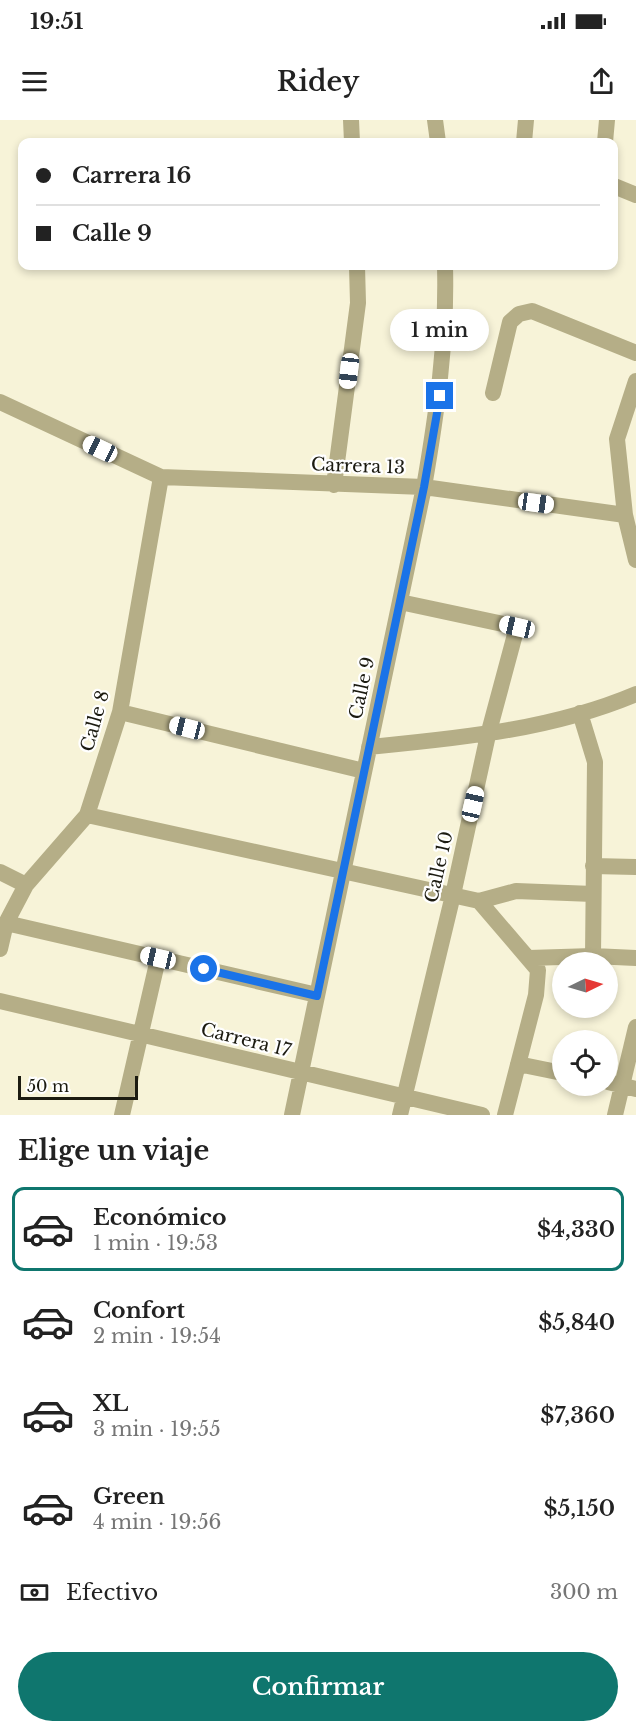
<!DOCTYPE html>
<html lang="es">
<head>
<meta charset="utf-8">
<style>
	body { margin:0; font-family:"Libre Baskerville",serif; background:#f2f2f2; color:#222; height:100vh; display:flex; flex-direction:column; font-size:22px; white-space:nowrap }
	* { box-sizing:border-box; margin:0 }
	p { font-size:20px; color:#767676 }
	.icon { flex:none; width:33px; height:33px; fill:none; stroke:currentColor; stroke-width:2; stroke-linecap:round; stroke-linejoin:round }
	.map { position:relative; height:995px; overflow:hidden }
	.drawer { display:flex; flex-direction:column; background:#fff; flex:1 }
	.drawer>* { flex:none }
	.hud { position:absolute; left:18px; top:18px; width:600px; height:132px; border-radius:12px; box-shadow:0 3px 9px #0003; display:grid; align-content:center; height:132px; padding:0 18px; background:#fff }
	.needle { width:39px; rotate:85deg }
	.controls { position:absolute; left:552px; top:832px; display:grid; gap:12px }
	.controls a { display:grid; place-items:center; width:66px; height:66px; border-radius:50%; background:#fff; box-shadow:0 3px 9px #0003; font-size:30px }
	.scale { position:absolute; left:18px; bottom:15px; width:120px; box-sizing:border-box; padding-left:6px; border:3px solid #1c1b11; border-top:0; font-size:16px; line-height:21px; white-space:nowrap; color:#1c1b11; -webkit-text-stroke:4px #fff; paint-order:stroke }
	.end { position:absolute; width:27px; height:27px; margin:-14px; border:8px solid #1a73e8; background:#fff; box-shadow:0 0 0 3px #fff }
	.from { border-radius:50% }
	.bubble { position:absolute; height:42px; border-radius:21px; background:#fff; box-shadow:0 3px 9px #0003; font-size:20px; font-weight:600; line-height:42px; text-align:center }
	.car { position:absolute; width:18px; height:36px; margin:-18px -9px; border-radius:8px; box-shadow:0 0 4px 2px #0007; background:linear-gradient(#fff 24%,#345 0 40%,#fff 0 76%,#345 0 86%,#fff 0) }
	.hud b { display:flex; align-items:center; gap:21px; height:57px; font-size:22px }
	.hud b+b { border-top:2px solid #e0e0e0 }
	.hud i { width:15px; height:15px; background:#222 }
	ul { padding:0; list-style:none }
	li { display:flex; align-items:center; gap:18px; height:84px; margin:0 12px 9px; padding:0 6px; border:3px solid transparent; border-radius:12px }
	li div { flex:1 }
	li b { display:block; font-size:22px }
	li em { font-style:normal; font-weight:600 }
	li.active { border-color:#0f766e }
	li>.icon { width:54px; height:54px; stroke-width:1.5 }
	h2 { padding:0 18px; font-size:27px; line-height:72px }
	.pay { display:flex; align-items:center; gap:15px; height:66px; padding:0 18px; font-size:22px }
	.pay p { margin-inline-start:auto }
	.cta { display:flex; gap:12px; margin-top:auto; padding:12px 18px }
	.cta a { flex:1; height:69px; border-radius:36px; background:#0f766e; color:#fff; font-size:24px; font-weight:600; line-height:69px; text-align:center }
	.status { display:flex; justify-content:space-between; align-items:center; height:42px; padding:0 30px; background:#fff; direction:ltr }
	.status svg { height:16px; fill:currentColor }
	header { display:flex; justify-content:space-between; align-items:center; height:78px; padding:0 18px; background:#fff; font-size:27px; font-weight:600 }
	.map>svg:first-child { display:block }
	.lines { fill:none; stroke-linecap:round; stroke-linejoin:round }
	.minor { stroke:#b5ae87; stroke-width:16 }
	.route { stroke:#1a73e8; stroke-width:8 }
	.labels { text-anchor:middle; stroke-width:4.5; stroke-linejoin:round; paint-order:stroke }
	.street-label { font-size:18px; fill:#1c1b11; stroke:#fff }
</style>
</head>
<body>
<div class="status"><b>19:51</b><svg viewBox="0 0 49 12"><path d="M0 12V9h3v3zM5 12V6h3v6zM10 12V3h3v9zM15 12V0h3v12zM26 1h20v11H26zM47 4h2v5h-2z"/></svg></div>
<header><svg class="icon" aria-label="menu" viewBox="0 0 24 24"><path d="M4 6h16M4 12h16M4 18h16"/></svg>Ridey<svg class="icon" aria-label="share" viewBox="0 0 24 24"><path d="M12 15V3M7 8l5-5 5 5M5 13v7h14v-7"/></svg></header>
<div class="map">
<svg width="636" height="995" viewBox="0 0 636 995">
	<rect width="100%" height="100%" fill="#f7f3d8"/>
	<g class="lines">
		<path class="minor" d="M351,0l1,22
			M435,0l3,22
			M524,22l2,-22
			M605,22l2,-22
			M614,66l22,9
			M636,261l-19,58 8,76 11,45
			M493,273l17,-71 9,-8 13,-3 104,42
			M0,282l161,75 263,10 201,28
			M334,365l24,-182 -1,-37
			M120,592l244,59
			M580,593l15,49 -2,194
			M369,627c91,-9 182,-17 267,-53
			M87,695l392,86 37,-10 77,3
			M593,746l43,1
			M0,752l26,13
			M479,781l59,69 -2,25 -31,120
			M6,803l311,72
			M0,829l6,-26 20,-38 61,-70 33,-103 41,-235
			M529,838l64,-2 43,2
			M0,881l482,114
			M518,944l44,9
			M608,962l28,7
			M122,995l36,-156
			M292,995l132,-628c13,-75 23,-146 21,-221
			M400,995l53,-220 35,-160 29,-108 -117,-25
			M615,995l21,-88"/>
	</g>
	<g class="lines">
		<path class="route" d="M204,849l113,27 107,-509 16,-91"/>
	</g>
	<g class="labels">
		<g class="street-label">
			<text transform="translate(358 346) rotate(2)" y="6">Carrera 13</text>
			<text transform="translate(362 568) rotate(-78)" y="6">Calle 9</text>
			<text transform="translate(95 601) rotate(-74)" y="6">Calle 8</text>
			<text transform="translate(439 747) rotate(-77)" y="6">Calle 10</text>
			<text transform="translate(246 920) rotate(14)" y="6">Carrera 17</text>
		</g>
	</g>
</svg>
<div class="controls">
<a><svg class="needle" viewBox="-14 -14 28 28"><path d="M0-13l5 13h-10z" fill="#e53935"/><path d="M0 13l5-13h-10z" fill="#767676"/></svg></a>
<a><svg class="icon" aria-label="locate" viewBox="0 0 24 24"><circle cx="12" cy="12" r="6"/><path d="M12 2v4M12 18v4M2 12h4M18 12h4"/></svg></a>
</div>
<div class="scale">50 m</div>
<i class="end from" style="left:204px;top:849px"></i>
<i class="end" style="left:440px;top:276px"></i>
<div class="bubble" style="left:390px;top:189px;width:99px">1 min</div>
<i class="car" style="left:349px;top:251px;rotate:187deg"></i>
<i class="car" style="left:100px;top:329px;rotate:295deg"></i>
<i class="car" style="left:536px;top:383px;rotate:98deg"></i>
<i class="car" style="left:517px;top:507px;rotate:283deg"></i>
<i class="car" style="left:187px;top:608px;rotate:284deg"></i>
<i class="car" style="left:473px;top:684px;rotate:13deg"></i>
<i class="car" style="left:158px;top:838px;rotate:283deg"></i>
<div class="hud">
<b><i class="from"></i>Carrera 16</b>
<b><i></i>Calle 9</b>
</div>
</div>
<section class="drawer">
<h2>Elige un viaje</h2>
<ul>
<li class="active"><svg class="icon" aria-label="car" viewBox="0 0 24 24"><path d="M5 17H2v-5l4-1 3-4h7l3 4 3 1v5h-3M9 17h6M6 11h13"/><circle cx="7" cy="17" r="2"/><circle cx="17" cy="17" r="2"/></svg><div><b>Económico</b><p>1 min · 19:53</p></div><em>$4,330</em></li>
<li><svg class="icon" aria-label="car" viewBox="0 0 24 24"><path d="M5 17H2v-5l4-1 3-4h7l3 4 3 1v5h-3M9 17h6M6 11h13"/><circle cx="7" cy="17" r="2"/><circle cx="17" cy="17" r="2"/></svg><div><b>Confort</b><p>2 min · 19:54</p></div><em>$5,840</em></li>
<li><svg class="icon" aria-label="car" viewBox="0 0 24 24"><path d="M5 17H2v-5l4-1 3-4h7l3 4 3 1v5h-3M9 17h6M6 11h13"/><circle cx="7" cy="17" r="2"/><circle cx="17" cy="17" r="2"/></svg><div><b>XL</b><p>3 min · 19:55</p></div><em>$7,360</em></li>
<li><svg class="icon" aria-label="car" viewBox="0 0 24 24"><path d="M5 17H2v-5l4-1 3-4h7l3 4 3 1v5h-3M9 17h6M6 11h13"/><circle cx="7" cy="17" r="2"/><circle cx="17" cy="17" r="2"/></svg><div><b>Green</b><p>4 min · 19:56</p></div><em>$5,150</em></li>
</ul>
<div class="pay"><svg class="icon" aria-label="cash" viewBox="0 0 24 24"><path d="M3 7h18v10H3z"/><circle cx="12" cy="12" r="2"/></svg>Efectivo<p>300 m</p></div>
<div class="cta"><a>Confirmar</a></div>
</section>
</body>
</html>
